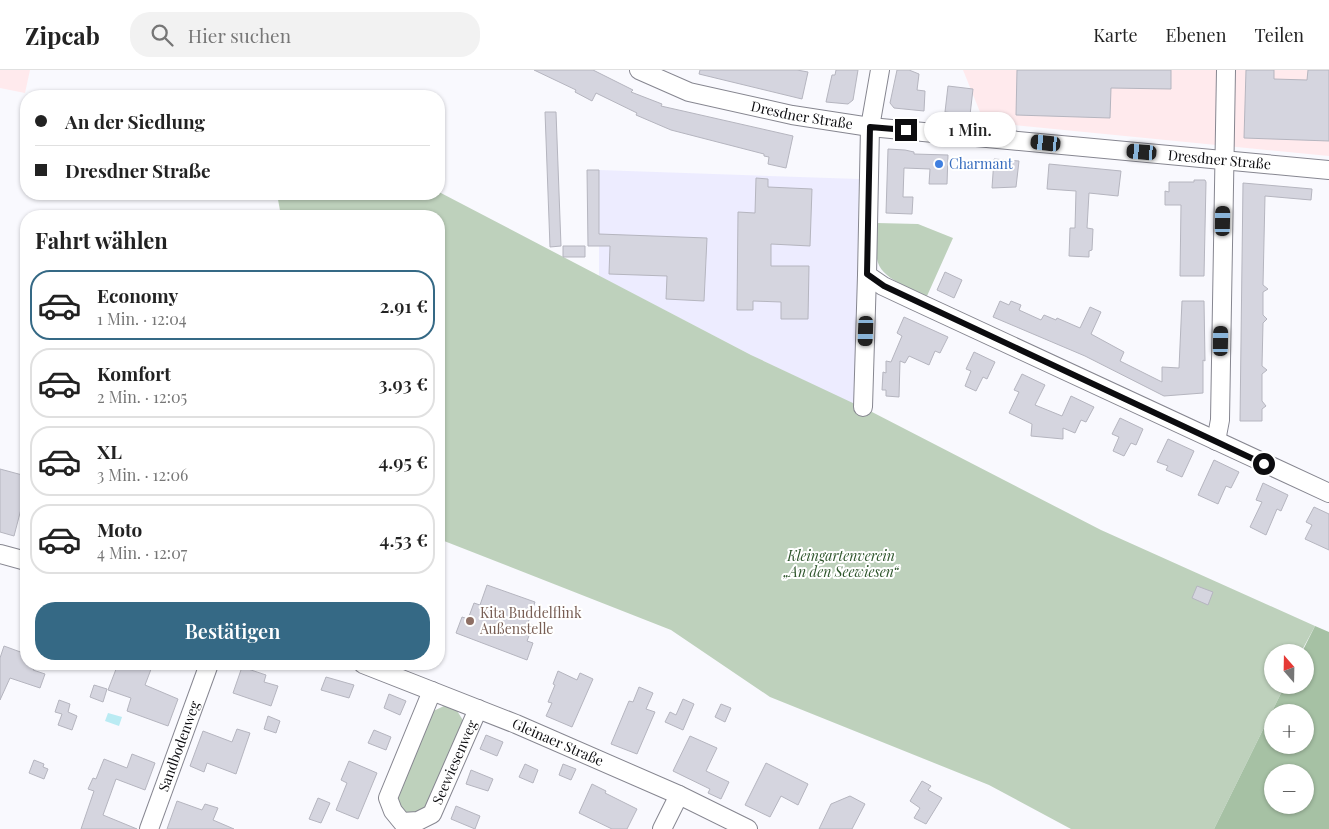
<!DOCTYPE html>
<html lang="de">
<head>
<meta charset="utf-8">
<style>
	body { margin:0; font-family:"Playfair Display",serif; background:#f2f2f2; color:#222; height:100vh; display:flex; flex-direction:column; font-size:19px; white-space:nowrap }
	* { box-sizing:border-box; margin:0 }
	p { font-size:16px; color:#767676 }
	.icon { flex:none; width:28px; height:28px; fill:none; stroke:currentColor; stroke-width:2; stroke-linecap:round; stroke-linejoin:round }
	.map { position:relative; flex:1; overflow:hidden }
	.sheet { position:absolute; left:20px; top:140px; width:425px; height:460px; display:flex; flex-direction:column; background:#fff; border-radius:20px; box-shadow:0 1px 4px #0004 }
	.sheet>* { flex:none }
	.top-card { position:absolute; left:20px; top:20px; width:425px; height:110px; border-radius:20px; box-shadow:0 1px 4px #0004; display:grid; align-content:center; height:110px; padding:0 15px; background:#fff }
	.needle { width:32px; rotate:340deg }
	.tools { position:absolute; left:1264px; top:574px; display:grid; gap:10px }
	.tools a { display:grid; place-items:center; width:50px; height:50px; border-radius:50%; background:#fff; box-shadow:0 1px 4px #0004; font-size:25px }
	.end { position:absolute; width:22px; height:22px; margin:-11px; border:6px solid #0c0c0f; background:#fff; box-shadow:0 0 0 2px #fff }
	.from { border-radius:50% }
	.bubble { position:absolute; height:35px; border-radius:18px; background:#fff; box-shadow:0 1px 4px #0004; font-size:16px; font-weight:600; line-height:35px; text-align:center }
	.car { position:absolute; width:15px; height:30px; margin:-15px -8px; border-radius:6px; box-shadow:0 0 4px 1px #0007; background:linear-gradient(#222 24%,#8ab4d8 0 40%,#222 0 76%,#8ab4d8 0 86%,#222 0) }
	.top-card b { display:flex; align-items:center; gap:18px; height:48px; font-size:19px }
	.top-card b+b { border-top:1px solid #e0e0e0 }
	.top-card i { width:12px; height:12px; background:#222 }
	ul { padding:0; list-style:none }
	li { display:flex; align-items:center; gap:15px; height:70px; margin:0 10px 8px; padding:0 5px; border:2px solid #e0e0e0; border-radius:20px }
	li div { flex:1 }
	li b { display:block; font-size:19px }
	li em { font-style:normal; font-weight:600 }
	li.current { border-color:#356985 }
	li>.icon { width:45px; height:45px; stroke-width:1.5 }
	h2 { padding:0 15px; font-size:22px; line-height:60px }
	.primary-button { display:flex; gap:10px; margin-top:auto; padding:10px 15px }
	.primary-button a { flex:1; height:58px; border-radius:20px; background:#356985; color:#fff; font-size:20px; font-weight:600; line-height:58px; text-align:center }
	header { display:flex; align-items:center; gap:30px; box-sizing:border-box; height:70px; padding:0 25px; background:#fff; border-bottom:1px solid #e0e0e0 }
	header strong { font-size:24px }
	nav { display:flex; gap:28px; margin-inline-start:auto; font-size:18px }
	.search { width:350px; height:45px; background:#f2f2f2; display:flex; align-items:center; gap:12px; box-sizing:border-box; padding:0 18px; border-radius:20px; color:#767676; font-size:19px }
	.map>svg:first-child { display:block }
	.commercial { fill:#ffeaed }
	.built { fill:#edecff }
	.green { fill:#bed1bc }
	.forest { fill:#a6c1a4; fill-rule:evenodd }
	.water { fill:#baebf3 }
	.building { fill:#d5d5df; stroke:#b5b5bf }
	.lines { fill:none; stroke-linecap:round; stroke-linejoin:round }
	.minor-casing { stroke:#868690; stroke-width:20 }
	.minor { stroke:#fff; stroke-width:18 }
	.route { stroke:#0c0c0f; stroke-width:6 }
	.shop-dot { fill:#3f7fe0; stroke:#fff; stroke-width:2 }
	.education-dot { fill:#8d6e63; stroke:#fff; stroke-width:2 }
	.labels { text-anchor:middle; stroke-width:4; stroke-linejoin:round; paint-order:stroke }
	.street-label { font-size:14px; fill:#0c0c0f; stroke:#fff }
	.shop-label { font-size:14px; fill:#366cbe; stroke:#fff; text-anchor:start }
	.park-label { font-size:14px; font-style:italic; fill:#2d542a; stroke:#fff }
	.education-label { font-size:14px; fill:#785e54; stroke:#fff; text-anchor:start }
</style>
</head>
<body>
<header>
<strong>Zipcab</strong>
<div class="search"><svg class="icon" aria-label="search" viewBox="0 0 24 24"><circle cx="10" cy="10" r="6"/><path d="M15 15l6 6"/></svg>Hier suchen</div>
<nav><a>Karte</a><a>Ebenen</a><a>Teilen</a></nav>
</header>
<div class="map">
<svg width="1329" height="759" viewBox="0 0 1329 759">
	<rect width="100%" height="100%" fill="#f9f9fe"/>
	<path class="commercial" d="M0,0h30l-5,23 -25,-5z
		M963,0h366v86l-345,-34z"/>
	<path class="built" d="M599,100l260,9 -4,226 -104,-50 -152,-79z"/>
	<path class="green" d="M439,122l312,163 121,57 229,118 214,96 -14,26h-29v33h13l-71,144h-143l-82,-44 -219,-88 -99,-67 -232,-91v-323h-158l-4,-22z
		M877,153l41,1 35,14 -26,58c-16,-8 -47,-17 -50,-37 -2,-11 0,-24 0,-36z
		M444,636l12,3 8,13 -32,82 -23,14 -14,-17 34,-88z"/>
	<path class="forest" d="M1315,556l14,6v197h-115l71,-144h20v-33h-3zM1272,642h33v33h-33zM1272,702h33v33h-33z"/>
	<path class="water" d="M108,643l14,4 -3,9 -14,-5z"/>
	<path class="building" d="M534,0h59l40,20 -2,2 31,12 -1,2 132,30 -7,32 -18,-4 1,-7 -5,-1v-2l-93,-24 -35,-15 1,-2 -41,-20 -4,8 -17,-9 1,-2z
		M700,0h97l11,2 -6,27 -103,-25z
		M836,0h22l-5,30 -5,4 -22,-2 6,-27h3z
		M897,0h12l10,4 -2,16 8,1 -1,20 -30,-3 -4,-5z
		M1017,0h154v19l-60,-1 -1,30 -94,-3z
		M1246,0h28v9l33,1 1,-10h21v71l-85,-3z
		M948,16l25,3 -3,26 -25,-3z
		M545,42h11l5,134 -11,1z
		M888,79l17,1 9,2v2l34,1 -1,29h-18l1,-15 -26,-1 -1,29h10l-1,17 -26,-1z
		M994,89l25,2 -3,26 -24,1z
		M1049,94l72,7 -3,25 -29,-3 -2,35 6,1 -1,21 -3,1v6l-20,-1 1,-28h5l1,-37 -29,-2z
		M587,100h12v64l108,4 -3,63 -38,-2 1,-23 -58,-2 1,-28h-22z
		M756,108l12,1v8l44,2 -2,57 -39,-2v22h38l-1,53h-27v-17l-28,-1v9h-16l1,-98 17,1z
		M1194,110h11l1,2 -2,94h-24l1,-71h-16v-14l4,1v-10h25z
		M1243,113l69,6 -1,11 -46,-4 -2,89 5,4 -5,3v23l4,4 -4,4 -1,43 5,4 -5,4v27l4,5 -4,3v12h-22z
		M563,176h22v11h-22z
		M945,202l17,8 -8,18 -17,-8z
		M1000,231l9,4 2,-4 10,4 -2,5 22,10 3,-5 12,5 1,-2 23,10 10,-21 11,5 -10,22 33,18 -4,9 42,21v-15l17,1 3,-67h22l1,60 -2,-1v33l-39,3 -79,-40 -92,-39z
		M904,247l44,20 -8,16 -5,-2 -6,14 -20,-9 -4,7 -5,-2 -1,36 -13,-1v-6h-4l1,-18 3,1v-12l5,1 11,-26 -5,-3z
		M974,282l21,10 -8,17 -4,-2 -7,14 -11,-5 6,-15 -5,-2z
		M1022,304l23,11 -10,20 27,11 9,-20 23,11 -8,15 -5,-2 -6,13 -12,-5v11l-32,-3 1,-12 -23,-11 10,-21 -5,-2z
		M1120,348l23,11 -7,16 -5,-2 -7,13 -11,-5 6,-14 -7,-3z
		M1168,369l26,12 -12,26 -16,-7 2,-4 -11,-4z
		M1214,390l25,12 -8,16 -5,-2 -8,18 -20,-9z
		M0,399l26,7v14l-12,46 -14,-4z
		M1263,413l25,12 -7,16 -4,-2 -11,26 -16,-8 12,-25 -6,-2z
		M1314,437l15,7v36l-24,-11 7,-14 -6,-3z
		M487,515l48,17 -7,21 5,2 -6,16 6,2 -6,17 -71,-27 6,-16 6,2 6,-16 6,2z
		M1197,516l16,6 -5,13 -16,-7z
		M4,576l22,8v10h10l-3,6 12,4 -5,14 -30,-10 -10,22v-42z
		M118,594h35l-8,21 33,14 -10,27 -41,-15 4,-13 -23,-8z
		M242,597l24,8 -2,7 14,4 -7,20 -38,-13z
		M558,601l19,9 3,-7 13,6 -21,48 -26,-11 6,-13 -4,-1 7,-17 -2,-1z
		M326,607l28,8 -5,13 -28,-8z
		M94,615l13,4 -4,13 -13,-5z
		M639,617l14,6 -7,16 9,3 -18,42 -26,-10 18,-43 4,1z
		M389,624l17,7 -6,14 -16,-7z
		M683,629l11,5 -11,26 -18,-8 5,-10 6,3z
		M59,630l11,4 -2,8 9,4 -5,14 -14,-5 4,-11 -7,-2z
		M721,634l10,4 -6,14 -10,-5z
		M268,646l12,5 -4,12 -12,-4z
		M237,659l13,4 -14,41 -29,-11 -3,9 -14,-6 13,-35 29,11z
		M374,660l17,7 -5,13 -18,-7z
		M486,665l17,7 -6,14 -17,-7z
		M690,666l27,12 -11,23 23,11 -8,17 -13,-6 2,-4 -37,-18z
		M132,684l23,9 -10,27 -29,-11 -13,36 34,14h-56l13,-38 -6,-2 5,-11 3,1 8,-20 23,9z
		M34,690l10,4 -1,3 5,2 -4,10 -15,-6z
		M349,691l28,12 -19,46 -22,-9 11,-27 -6,-3z
		M766,693l42,21 -10,21 -17,-9 -11,21 -25,-12z
		M525,694l13,6 -5,13 -14,-6z
		M563,694l13,5 -5,11 -12,-5z
		M471,700l22,9 -5,12 -22,-7z
		M922,711l9,5 -3,4 14,8 -16,26 -12,-6 6,-10 -10,-7z
		M592,714l14,7 -1,2 32,16 -10,20h-15l-33,-16z
		M850,726l15,8 -13,25h-33l12,-25z
		M318,728l12,5 -9,20 -12,-4z
		M177,731l25,9 3,-6 13,4 -5,12 21,9h-67z
		M456,736l24,10 -5,13 -24,-10z"/>
	<g class="lines">
		<g class="minor-casing">
			<g id="minor">
				<path id="s1" d="M639,0l50,22 103,23 78,12 459,43"/>
				<path d="M880,0l-10,57 -3,148 16,11 32,15 414,192"/>
				<path d="M863,337l4,-132"/>
				<path d="M1216,371l4,-21 6,-350"/>
				<path d="M0,484l26,7"/>
				<path id="s2" d="M363,594l153,60 163,71 69,34"/>
				<path id="s3" d="M432,621l-44,107 5,13 9,11 16,-1 14,-7 46,-105"/>
				<path id="s4" d="M149,759l60,-165"/>
				<path d="M662,759l17,-34"/>
			</g>
		</g>
		<use href="#minor" class="minor"/>
	</g>
	<g class="lines">
		<path class="route" d="M906,60l-36,-3 -3,147 17,12 380,178"/>
	</g>
	<circle class="shop-dot" cx="939" cy="94" r="5"/>
	<circle class="education-dot" cx="470" cy="551" r="5"/>
	<g class="labels">
		<g class="street-label">
			<text dy="5" stroke="none"><textPath href="#s1" startOffset="170">Dresdner Straße</textPath></text>
			<text dy="5" stroke="none"><textPath href="#s1" startOffset="590">Dresdner Straße</textPath></text>
			<text dy="5" stroke="none"><textPath href="#s2" startOffset="210">Gleinaer Straße</textPath></text>
			<text dy="5" stroke="none"><textPath href="#s4" startOffset="88">Sandbodenweg</textPath></text>
			<text dy="5" stroke="none"><textPath href="#s3" startOffset="232">Seewiesenweg</textPath></text>
		</g>
		<g class="shop-label">
			<text x="949" y="99">Charmant</text>
		</g>
		<g class="park-label">
			<text x="841" y="491">Kleingartenverein<tspan x="841" dy="16">„An den Seewiesen“</tspan></text>
		</g>
		<g class="education-label">
			<text x="480" y="548">Kita Buddelflink<tspan x="480" dy="16">Außenstelle</tspan></text>
		</g>
	</g>
</svg>
<div class="tools">
<a><svg class="needle" viewBox="-14 -14 28 28"><path d="M0-13l5 13h-10z" fill="#e53935"/><path d="M0 13l5-13h-10z" fill="#767676"/></svg></a>
<a>+</a>
<a>−</a>
</div>
<i class="end from" style="left:1264px;top:394px"></i>
<i class="end" style="left:906px;top:60px"></i>
<div class="bubble" style="left:924px;top:42px;width:92px">1 Min.</div>
<i class="car" style="left:1046px;top:73px;rotate:276deg"></i>
<i class="car" style="left:1142px;top:82px;rotate:275deg"></i>
<i class="car" style="left:1223px;top:151px;rotate:1deg"></i>
<i class="car" style="left:866px;top:261px;rotate:182deg"></i>
<i class="car" style="left:1221px;top:271px;rotate:1deg"></i>
<div class="top-card">
<b><i class="from"></i>An der Siedlung</b>
<b><i></i>Dresdner Straße</b>
</div>
<section class="sheet">
<h2>Fahrt wählen</h2>
<ul>
<li class="current"><svg class="icon" aria-label="car" viewBox="0 0 24 24"><path d="M5 17H2v-5l4-1 3-4h7l3 4 3 1v5h-3M9 17h6M6 11h13"/><circle cx="7" cy="17" r="2"/><circle cx="17" cy="17" r="2"/></svg><div><b>Economy</b><p>1 Min. · 12:04</p></div><em>2.91 €</em></li>
<li><svg class="icon" aria-label="car" viewBox="0 0 24 24"><path d="M5 17H2v-5l4-1 3-4h7l3 4 3 1v5h-3M9 17h6M6 11h13"/><circle cx="7" cy="17" r="2"/><circle cx="17" cy="17" r="2"/></svg><div><b>Komfort</b><p>2 Min. · 12:05</p></div><em>3.93 €</em></li>
<li><svg class="icon" aria-label="car" viewBox="0 0 24 24"><path d="M5 17H2v-5l4-1 3-4h7l3 4 3 1v5h-3M9 17h6M6 11h13"/><circle cx="7" cy="17" r="2"/><circle cx="17" cy="17" r="2"/></svg><div><b>XL</b><p>3 Min. · 12:06</p></div><em>4.95 €</em></li>
<li><svg class="icon" aria-label="car" viewBox="0 0 24 24"><path d="M5 17H2v-5l4-1 3-4h7l3 4 3 1v5h-3M9 17h6M6 11h13"/><circle cx="7" cy="17" r="2"/><circle cx="17" cy="17" r="2"/></svg><div><b>Moto</b><p>4 Min. · 12:07</p></div><em>4.53 €</em></li>
</ul>
<div class="primary-button"><a>Bestätigen</a></div>
</section>
</div>
</body>
</html>
